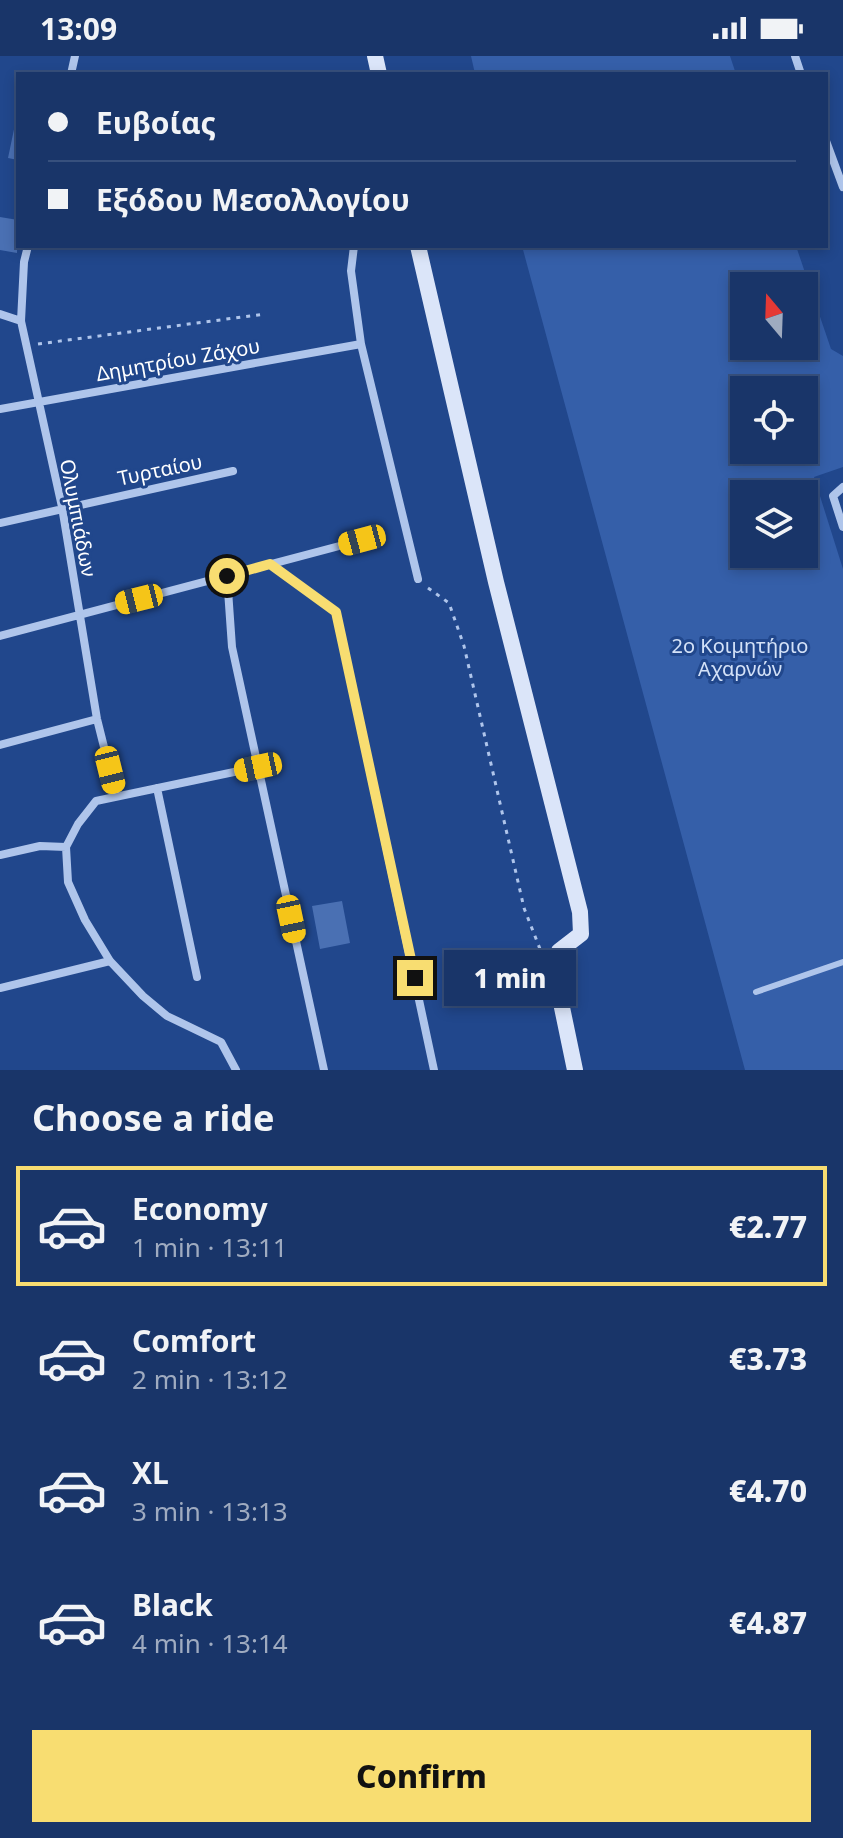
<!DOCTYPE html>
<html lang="en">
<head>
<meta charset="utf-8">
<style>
	body { margin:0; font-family:"Noto Sans",sans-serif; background:#223d6f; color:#f1f3f6; height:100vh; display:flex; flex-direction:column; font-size:30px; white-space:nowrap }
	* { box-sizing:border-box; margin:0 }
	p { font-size:26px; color:#9fabc0 }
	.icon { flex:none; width:44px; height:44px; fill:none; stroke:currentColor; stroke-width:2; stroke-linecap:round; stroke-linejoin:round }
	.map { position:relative; height:1014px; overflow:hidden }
	.details { display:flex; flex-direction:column; background:#193569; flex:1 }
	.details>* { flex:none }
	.banner { position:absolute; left:16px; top:16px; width:812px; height:176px; border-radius:0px; box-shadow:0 4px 12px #0003,0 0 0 2px #37507d; display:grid; align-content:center; height:176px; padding:0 32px; background:#193569 }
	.needle { width:52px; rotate:341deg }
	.tools { position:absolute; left:730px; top:216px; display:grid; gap:16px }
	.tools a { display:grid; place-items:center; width:88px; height:88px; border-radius:0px; background:#193569; box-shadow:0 4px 12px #0003,0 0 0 2px #37507d; font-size:40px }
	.end { position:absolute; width:36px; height:36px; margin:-18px; border:10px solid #f8dd71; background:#111; box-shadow:0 0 0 4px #111 }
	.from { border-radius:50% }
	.bubble { position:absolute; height:56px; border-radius:0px; background:#193569; box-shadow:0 4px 12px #0003,0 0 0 2px #37507d; font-size:26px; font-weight:800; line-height:56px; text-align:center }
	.car { position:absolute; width:24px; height:48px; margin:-24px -12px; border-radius:10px; box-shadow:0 0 6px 2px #0007; background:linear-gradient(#f5c518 24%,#345 0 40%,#f5c518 0 76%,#345 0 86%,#f5c518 0) }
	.banner b { display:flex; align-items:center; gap:28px; height:76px; font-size:30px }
	.banner b+b { border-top:2px solid #37507d }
	.banner i { width:20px; height:20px; background:#f1f3f6 }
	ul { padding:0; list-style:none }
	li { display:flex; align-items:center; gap:24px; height:120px; margin:0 16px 12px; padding:0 16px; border:4px solid transparent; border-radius:0px }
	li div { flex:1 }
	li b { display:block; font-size:30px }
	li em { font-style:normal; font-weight:800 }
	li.on { border-color:#f8dd71 }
	li>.icon { width:72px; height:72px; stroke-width:1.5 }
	h2 { padding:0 32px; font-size:36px; line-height:96px }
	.button { display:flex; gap:16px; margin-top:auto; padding:16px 32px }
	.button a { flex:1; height:92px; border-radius:0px; background:#f8dd71; color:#111; font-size:32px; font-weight:800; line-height:92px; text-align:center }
	.status { display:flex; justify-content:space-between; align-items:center; height:56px; padding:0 40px; background:#193569; direction:ltr }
	.status svg { height:22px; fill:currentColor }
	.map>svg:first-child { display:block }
	.green { fill:#355fa9; fill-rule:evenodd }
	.building { fill:#4a70b3 }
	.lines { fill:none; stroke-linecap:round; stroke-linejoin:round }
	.path { stroke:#afc5eb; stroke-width:3; stroke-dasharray:4 6; stroke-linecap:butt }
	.lane { stroke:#afc5eb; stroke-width:6 }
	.street { stroke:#afc5eb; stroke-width:8 }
	.secondary { stroke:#dbe5f9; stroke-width:16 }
	.route { stroke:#f8dd71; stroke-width:10 }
	.labels { text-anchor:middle; stroke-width:6; stroke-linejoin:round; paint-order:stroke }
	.street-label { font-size:20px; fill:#fff; stroke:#21478c }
	.park-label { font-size:20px; fill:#d4e2f8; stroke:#21478c }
</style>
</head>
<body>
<div class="status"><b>13:09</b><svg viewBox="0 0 49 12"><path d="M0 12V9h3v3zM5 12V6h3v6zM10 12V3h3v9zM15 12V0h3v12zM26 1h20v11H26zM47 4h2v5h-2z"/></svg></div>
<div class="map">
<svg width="843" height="1014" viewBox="0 0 843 1014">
	<rect width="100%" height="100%" fill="#21478c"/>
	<path class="green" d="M471,0h259l6,18h-261z
		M522,190h274l35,103 12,7v111l-29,10 29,92v501h-98zM744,230h60v60h-60zM744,334h60v60h-60zM744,438h60v60h-60z"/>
	<path class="building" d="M17,59h1v45l-10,-2z
		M0,161l18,3 -1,33 -17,-3z
		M342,845l8,42 -30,6 -8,-43z"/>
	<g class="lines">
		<path class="path" d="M38,288l227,-30
			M428,532l21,15 15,43 60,262 16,41"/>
		<path class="lane" d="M756,936l87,-30"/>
		<path class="street" d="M795,0l6,18
			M71,18l4,-18
			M826,85l17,46
			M28,190l-4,16 -3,59 41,186 35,212 19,76
			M354,190l-3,25 10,73 57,235
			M0,258l21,7
			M0,353l361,-65
			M843,431l-10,9 10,31
			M0,467l233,-52
			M270,508l66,48 98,458
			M227,520l5,71 92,423
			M0,580l362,-96
			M0,689l97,-26
			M157,732l40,189
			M0,799l40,-9 26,1
			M0,932l110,-27
			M236,1014l-15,-28 -54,-26 -24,-20 -33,-35 -25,-41 -17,-38 -2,-35 12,-23 18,-23 162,-34"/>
		<path class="secondary" d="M375,0l4,18
			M418,190l78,336 84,330 1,22 -22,17 -5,18 21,101"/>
	</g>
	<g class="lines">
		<path class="route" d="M227,520l43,-12 66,48 79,366"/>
	</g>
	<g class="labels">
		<g class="street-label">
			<text transform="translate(178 304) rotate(-10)" y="7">Δημητρίου Ζάχου</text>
			<text transform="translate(160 414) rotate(-12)" y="7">Τυρταίου</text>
			<text transform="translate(78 462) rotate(79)" y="7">Ολυμπιάδων</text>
		</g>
		<g class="park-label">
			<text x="740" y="597">2ο Κοιμητήριο<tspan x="740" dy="23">Αχαρνών</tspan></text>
		</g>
	</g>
</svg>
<div class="tools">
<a><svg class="needle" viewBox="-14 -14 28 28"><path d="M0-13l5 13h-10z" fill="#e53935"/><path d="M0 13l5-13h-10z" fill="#9fabc0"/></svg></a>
<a><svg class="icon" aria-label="locate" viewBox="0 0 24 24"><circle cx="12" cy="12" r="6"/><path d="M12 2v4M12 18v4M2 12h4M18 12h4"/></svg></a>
<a><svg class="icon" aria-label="layers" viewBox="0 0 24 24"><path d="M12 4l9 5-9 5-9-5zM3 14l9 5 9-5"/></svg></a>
</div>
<i class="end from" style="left:227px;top:520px"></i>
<i class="end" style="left:415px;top:922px"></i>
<div class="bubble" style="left:444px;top:894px;width:132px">1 min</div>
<i class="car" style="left:362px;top:484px;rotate:255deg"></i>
<i class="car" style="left:139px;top:543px;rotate:256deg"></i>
<i class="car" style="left:258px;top:711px;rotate:258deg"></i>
<i class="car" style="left:110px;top:714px;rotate:166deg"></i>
<i class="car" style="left:291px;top:863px;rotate:168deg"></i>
<div class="banner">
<b><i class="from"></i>Ευβοίας</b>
<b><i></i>Εξόδου Μεσολλογίου</b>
</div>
</div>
<section class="details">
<h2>Choose a ride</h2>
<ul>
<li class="on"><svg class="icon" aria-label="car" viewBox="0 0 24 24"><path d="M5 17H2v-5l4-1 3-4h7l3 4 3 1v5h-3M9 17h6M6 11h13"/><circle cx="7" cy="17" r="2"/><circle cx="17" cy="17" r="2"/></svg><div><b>Economy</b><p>1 min · 13:11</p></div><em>€2.77</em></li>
<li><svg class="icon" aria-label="car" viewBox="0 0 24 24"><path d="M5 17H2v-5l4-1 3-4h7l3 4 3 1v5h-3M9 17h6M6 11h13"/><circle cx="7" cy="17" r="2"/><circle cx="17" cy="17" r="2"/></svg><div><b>Comfort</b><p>2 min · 13:12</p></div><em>€3.73</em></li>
<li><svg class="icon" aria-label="car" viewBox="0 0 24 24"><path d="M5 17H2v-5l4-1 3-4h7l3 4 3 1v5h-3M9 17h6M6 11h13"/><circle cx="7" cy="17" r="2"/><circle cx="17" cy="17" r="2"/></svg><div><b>XL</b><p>3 min · 13:13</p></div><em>€4.70</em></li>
<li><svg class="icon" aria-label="car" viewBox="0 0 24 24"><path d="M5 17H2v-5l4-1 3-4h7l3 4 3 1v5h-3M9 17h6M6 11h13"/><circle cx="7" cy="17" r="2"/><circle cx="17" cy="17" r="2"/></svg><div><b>Black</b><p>4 min · 13:14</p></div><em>€4.87</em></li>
</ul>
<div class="button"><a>Confirm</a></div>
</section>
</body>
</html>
